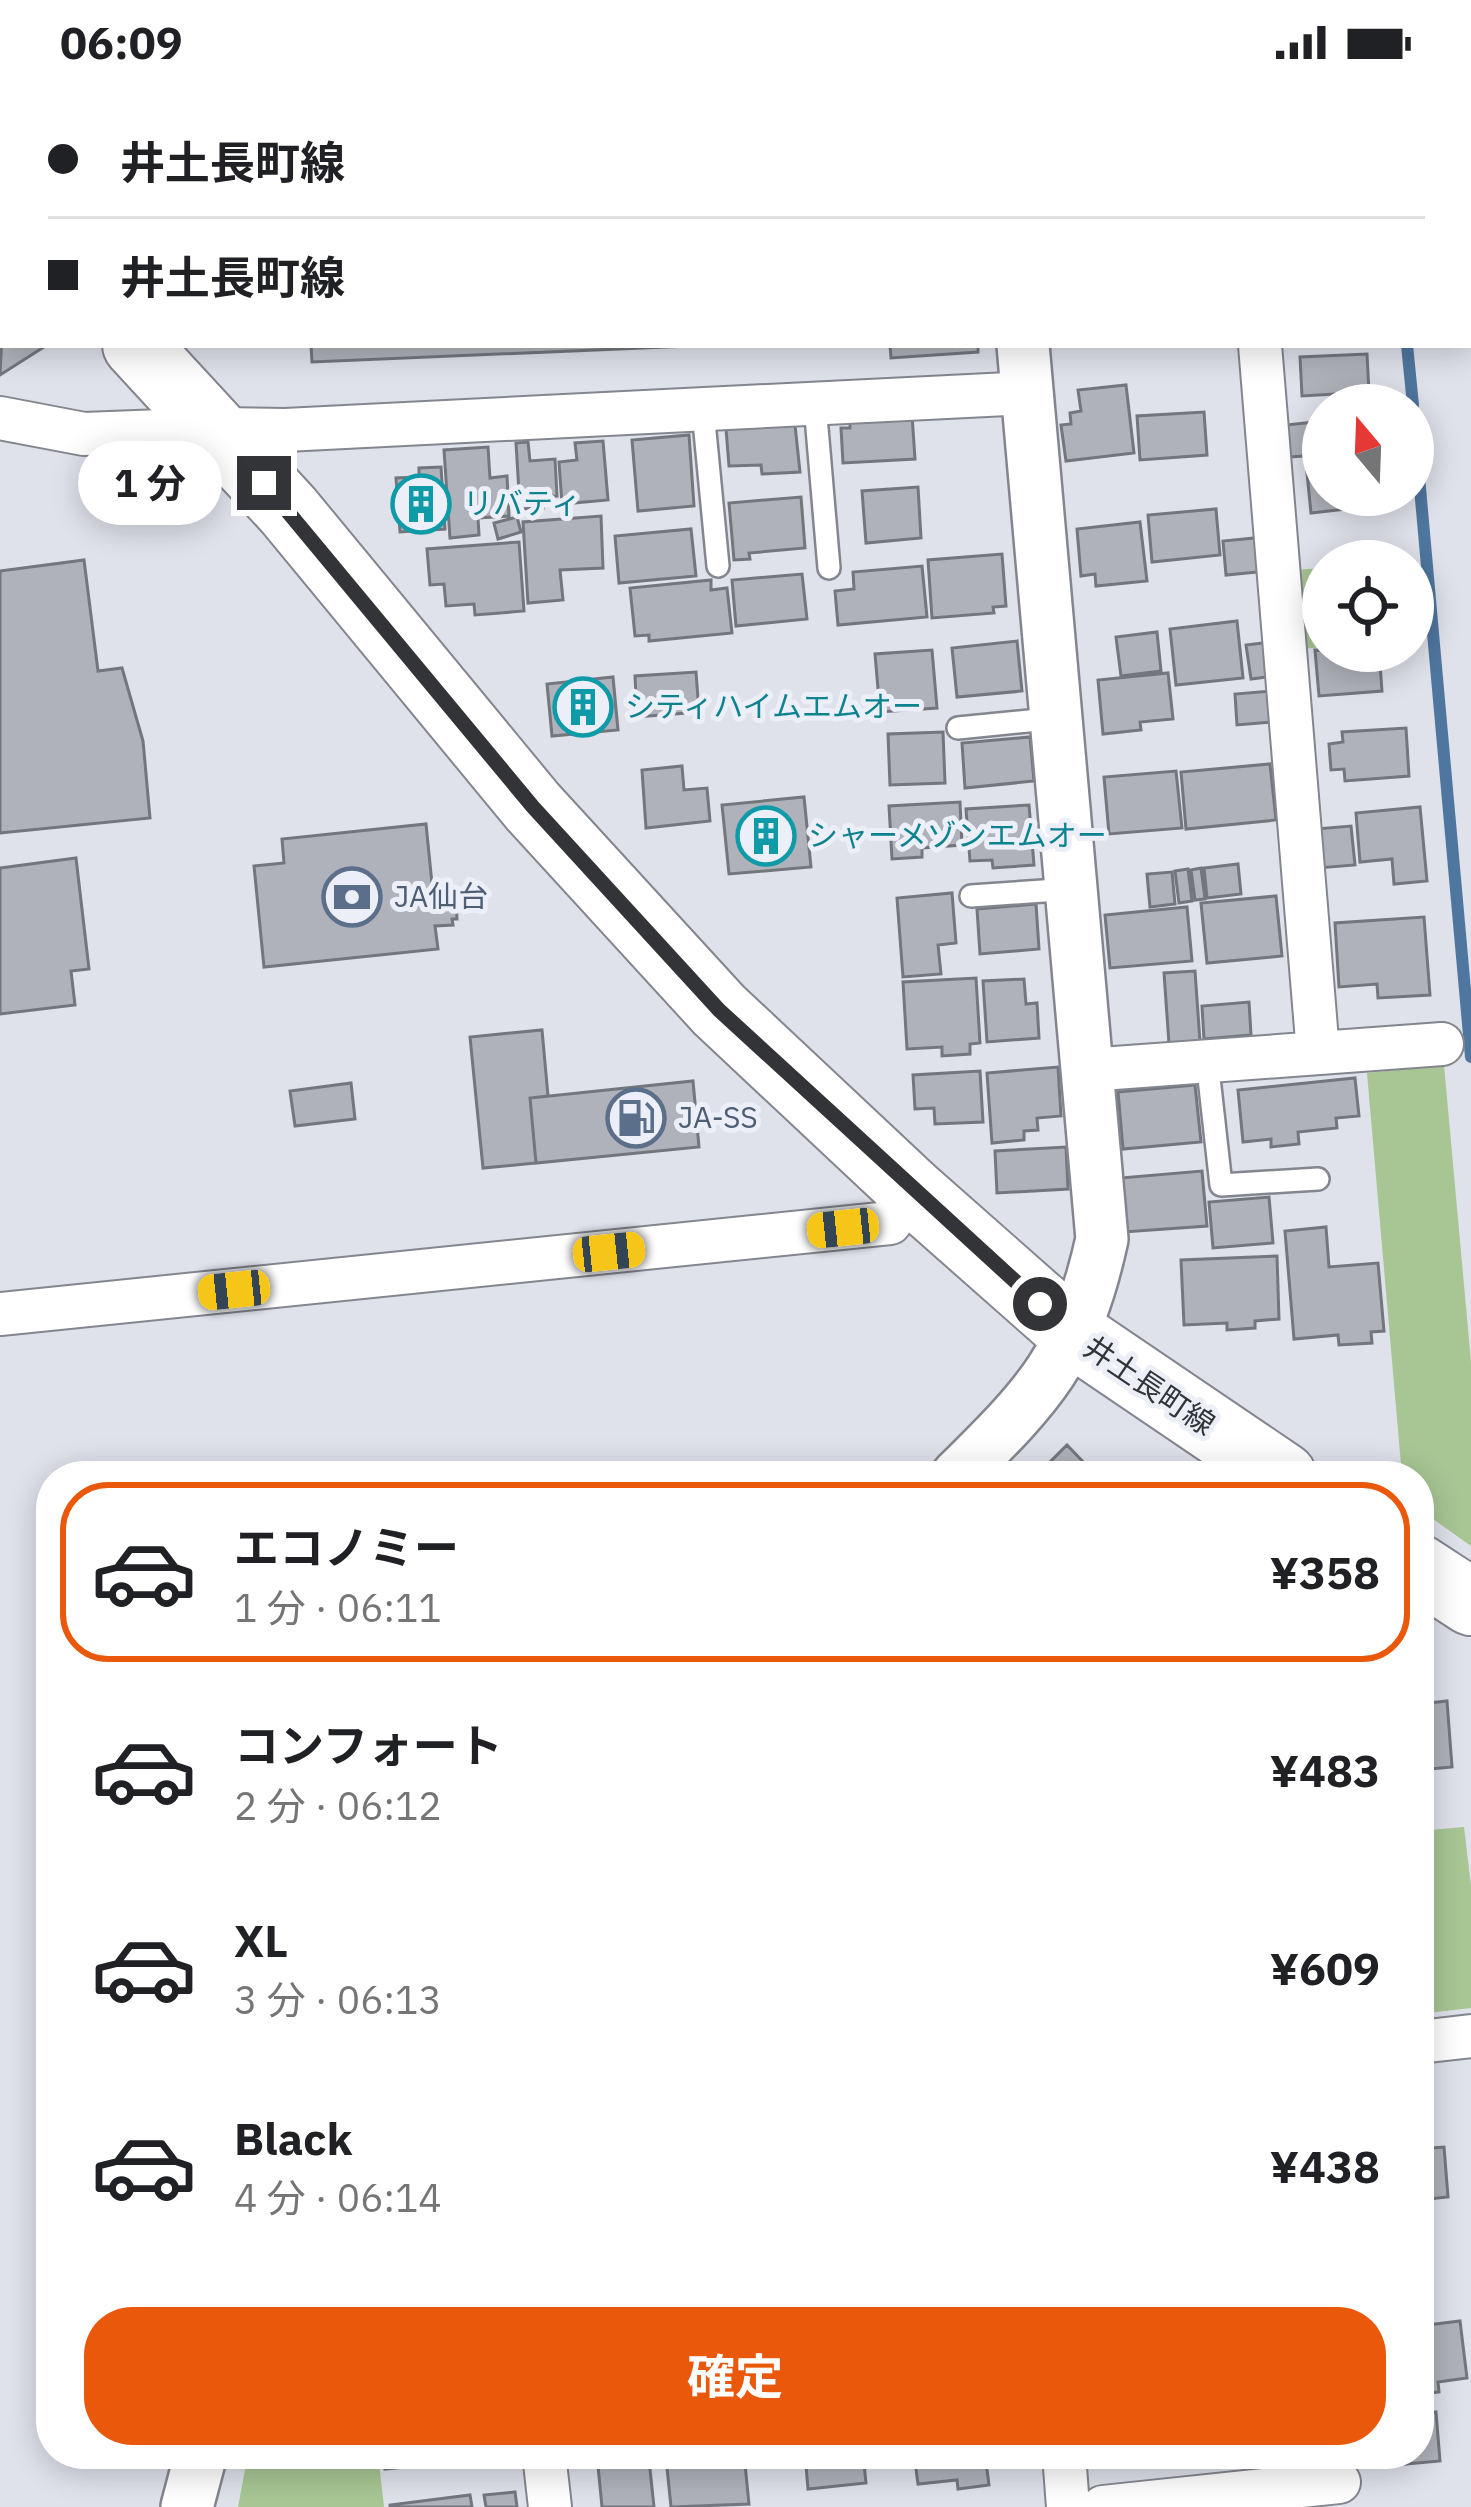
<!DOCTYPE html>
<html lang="ja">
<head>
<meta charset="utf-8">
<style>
	body { margin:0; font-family:"IBM Plex Sans","Noto Sans JP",sans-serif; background:#f6f6f6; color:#202124; height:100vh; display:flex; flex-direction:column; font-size:45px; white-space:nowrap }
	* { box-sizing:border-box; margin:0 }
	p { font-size:39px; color:#757577 }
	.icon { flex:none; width:66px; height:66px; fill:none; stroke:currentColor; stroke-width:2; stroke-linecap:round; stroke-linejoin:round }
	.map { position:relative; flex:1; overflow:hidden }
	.drawer { position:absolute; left:36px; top:1377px; width:1398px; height:1008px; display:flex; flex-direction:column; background:#fff; border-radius:48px; box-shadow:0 6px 30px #0003 }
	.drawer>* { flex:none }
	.top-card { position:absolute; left:0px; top:0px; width:1473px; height:264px; box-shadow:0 6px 30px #0003; display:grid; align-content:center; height:264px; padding:0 48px; background:#fff }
	.needle { width:78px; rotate:341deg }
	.fabs { position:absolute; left:1302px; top:300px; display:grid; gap:24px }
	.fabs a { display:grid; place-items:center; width:132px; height:132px; border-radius:50%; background:#fff; box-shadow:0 6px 30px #0003; font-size:60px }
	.end { position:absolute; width:54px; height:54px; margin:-27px; border:15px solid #333438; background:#fff; box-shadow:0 0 0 6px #fff }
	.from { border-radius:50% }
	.bubble { position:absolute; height:84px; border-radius:42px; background:#fff; box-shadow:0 6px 30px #0003; font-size:39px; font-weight:700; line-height:84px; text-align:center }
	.car { position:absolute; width:36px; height:72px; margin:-36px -18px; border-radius:15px; box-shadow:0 0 9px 3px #0007; background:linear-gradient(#f5c518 24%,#345 0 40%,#f5c518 0 76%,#345 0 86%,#f5c518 0) }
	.top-card b { display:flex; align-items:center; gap:42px; height:114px; font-size:45px }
	.top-card b+b { border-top:3px solid #e0e0e0 }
	.top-card i { width:30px; height:30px; background:#202124 }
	ul { padding:21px 0 0; list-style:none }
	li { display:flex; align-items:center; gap:36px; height:180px; margin:0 24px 18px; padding:0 24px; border:6px solid transparent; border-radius:48px }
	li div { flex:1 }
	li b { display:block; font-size:45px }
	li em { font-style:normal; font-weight:700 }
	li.active { border-color:#ea580c }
	li>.icon { width:108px; height:108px; stroke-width:1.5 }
	.action { display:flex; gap:24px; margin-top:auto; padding:24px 48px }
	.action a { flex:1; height:138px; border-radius:48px; background:#ea580c; color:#fff; font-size:48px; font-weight:700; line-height:138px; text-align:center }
	.status { display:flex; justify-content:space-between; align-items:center; height:84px; padding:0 60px; background:#fff; direction:ltr }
	.status svg { height:33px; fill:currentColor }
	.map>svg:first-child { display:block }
	.green { fill:#a7c694 }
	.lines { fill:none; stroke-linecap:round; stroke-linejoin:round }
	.stream { stroke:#4f769e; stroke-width:12 }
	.building { fill:#b0b2bb; stroke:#74767e; stroke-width:3 }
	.service-casing { stroke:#84868f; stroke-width:26 }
	.minor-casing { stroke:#84868f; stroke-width:46 }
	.tertiary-casing { stroke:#84868f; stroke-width:56 }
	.primary-casing { stroke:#84868f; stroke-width:70 }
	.service { stroke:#fff; stroke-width:21 }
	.minor { stroke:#fff; stroke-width:42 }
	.tertiary { stroke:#fff; stroke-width:51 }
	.primary { stroke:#fff; stroke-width:66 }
	.route { stroke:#333438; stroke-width:15 }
	.labels { text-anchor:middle; stroke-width:10; stroke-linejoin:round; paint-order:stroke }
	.culture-label { font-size:30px; fill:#0d838f; stroke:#eceff8; text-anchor:start }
	.service-label { font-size:30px; fill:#4e5e75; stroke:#eceff8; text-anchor:start }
	.street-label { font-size:30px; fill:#333438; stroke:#eceff8 }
</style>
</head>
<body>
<div class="status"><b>06:09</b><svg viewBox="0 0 49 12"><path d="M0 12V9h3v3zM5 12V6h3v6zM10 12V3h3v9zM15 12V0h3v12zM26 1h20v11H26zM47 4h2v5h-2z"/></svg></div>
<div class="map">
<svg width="1471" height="2423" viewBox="0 0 1471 2423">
	<rect width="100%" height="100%" fill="#dfe1eb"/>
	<path class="green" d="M369,0h460v3h-460z
		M1323,484v79l-22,2 -7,-79z
		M1444,981l27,297v184l-52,-37v-33h-17l-35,-403z
		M1464,1743l7,59v122l-52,6v-183z
		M248,2370h130l6,53h-146z"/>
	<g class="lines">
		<path class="stream" d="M1384,0v3
			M1407,261l6,60
			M1413,326l58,647"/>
	</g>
	<path class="building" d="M1042,0h307l1,3h-308z
		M3,231v30h44l-47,30z
		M311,261h402l-401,17z
		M890,261h88v7l-87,6z
		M1367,270l2,38 -67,4 -2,-39z
		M1126,301l8,68 -68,8 -5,-36 10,-1 -1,-11 11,-2 -3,-21z
		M1204,328l3,43 -67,5 -3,-44z
		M912,331l3,44 -72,4 -2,-35h9v-11z
		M1315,338l3,33 -28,2 -4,-32z
		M795,341l5,47 -38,2 -1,-9 -32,1 -3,-37z
		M689,351l5,71 -56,5 -6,-71z
		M603,357l5,59 -46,4 -3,-42 18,-2 -2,-17z
		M528,358l2,19 25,-2 2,37 -15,1 1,11 -23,1 -4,-66z
		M488,363l2,31 17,-2 2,40 -31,2 1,17 -29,3 -6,-88z
		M1323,378v33h62l1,3 -23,3 1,6 -53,6 -5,-50z
		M441,383l4,62 -45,3 -4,-54 23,-1v-9z
		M918,403l3,51 -55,5 -4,-52z
		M801,413l4,51 -56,5 1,6 -16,1 -5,-57z
		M1216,425l4,46 -68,7 -4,-47z
		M601,432l2,52 -43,2 3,30 -35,3 -5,-81z
		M517,433l4,15 -23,7 -4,-16z
		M1140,438l7,59 -51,5 -1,-12 -14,2 -4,-47z
		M691,445l5,47 -77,7 -4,-47z
		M1255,454l3,34 -32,3 -3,-34z
		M519,458l5,69 -49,4 -1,-11 -28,2 -2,-22 -14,1 -3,-36z
		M1002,470l4,52 -13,1 1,6 -62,5 -4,-58z
		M84,476l14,111 24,-3 21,73 7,77 -150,15v-262z
		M922,482l5,51 -89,8 -3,-34 19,-2 -1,-17z
		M802,490l5,45 -71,7 -4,-46z
		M711,496v10l16,-2 5,45 -83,8v-6l-14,1 -5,-48z
		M1237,537l6,57 -67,7 -6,-56z
		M1157,548l4,39 -40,5 -5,-39z
		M1017,557l5,50 -65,6 -5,-49z
		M1263,559l4,34 -16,2 -5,-34z
		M932,566l5,58 -57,4 -5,-58z
		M1315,566l64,1 3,40 -63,5z
		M696,588l3,40 -62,5 -2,-41z
		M1168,589l5,46 -33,3 1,8 -38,4 -5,-54z
		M613,593l5,53 -66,6 -5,-52z
		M1271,607l2,31 -36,3 -2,-31z
		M1406,644l3,48 -64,5 -1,-12 -13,1 -2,-26 14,-2 -1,-10z
		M943,648l2,51 -55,2 -2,-51z
		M1030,653l4,44 -69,7 -3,-45z
		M1270,680l6,56 -90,9 -5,-57z
		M682,682l2,24 23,-2 3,33 -64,7 -4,-58z
		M1176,687l6,57 -73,6 -5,-57z
		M804,713l7,70 -82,7 -7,-69z
		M960,718l2,43 -40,3v9l-30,2 -3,-53z
		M1029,721l5,60 -41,3 -1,-8 -22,1 -4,-52z
		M1420,723l7,74 -33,3 -2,-25 -32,3 -4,-49z
		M426,740l7,70 16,-1 1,6 6,-1 1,21h-5l1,6 -18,1 3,23 -174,18 -10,-101 30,-3 -2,-24z
		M1351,742l4,39 -37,3 -3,-39z
		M76,774l13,111 -18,2 4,34 -75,9v-146z
		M1238,780l3,30 -34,4 -3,-30z
		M1201,784l4,31 -10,1 -4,-30z
		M1188,785l4,32 -13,2 -4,-32z
		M1172,788l3,32 -25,3 -3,-33z
		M952,809l4,50 -18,2 3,29 -38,3 -6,-79z
		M1276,812l6,60 -75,7 -6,-60z
		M1036,820l3,45 -59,5 -3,-45z
		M1187,823l5,54 -82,7 -5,-53z
		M1424,833l6,78 -52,3 -1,-14 -38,3 -4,-64z
		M1195,887l5,71 -31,2 -5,-71z
		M976,894l4,65 -10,1v10l-28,2v-9l-35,2 -4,-67z
		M1024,895l2,25 11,-1 2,35 -52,4 -4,-61z
		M1249,918l2,33 -47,4 -2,-33z
		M542,946l6,66 -18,2 6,65 -53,5 -13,-131z
		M1058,983l3,49 -24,2 1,12 -14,1v9l-32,3 -5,-70z
		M980,987l3,51 -48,2 -1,-16 -19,1 -2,-34z
		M1355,994l4,38 -23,2 1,10 -39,4 1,12 -28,3v-8l-28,3 -5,-52z
		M693,997l6,66 -163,16 -6,-65z
		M351,999l4,36 -60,7 -5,-35z
		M1195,1001l6,57 -78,7 -5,-57z
		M1066,1063l2,42 -71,4 -2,-42z
		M1202,1087l5,55 -83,6 -4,-54z
		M1269,1113l4,46 -60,5 -4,-46z
		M1326,1143l3,40 49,-4 6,68 -13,1 1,11 -33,2 -1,-10 -44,4 -9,-108z
		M1277,1172l2,63 -24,2v7l-28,2v-7l-43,2 -3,-65z
		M1067,1361l23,24 -7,7h-33l-7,-7z
		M1447,1617l5,66 -33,3v-66z
		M1427,1976l4,52 -12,1v-52z
		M1444,2063l4,50 -29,3v-51z
		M1419,2158h6l4,53 -10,1z
		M1460,2237l7,57 -29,4 1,10 -20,2v-68z
		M1436,2328l4,49 -67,6 -1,-13h47v-40z
		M383,2370h62l1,9 -61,6z
		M704,2370h40l5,50 -78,3 -5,-49z
		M805,2370h58l3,29 -58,6z
		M914,2370h71l4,31 -31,4 -1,-9 -39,4z
		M649,2376l5,47h-52l-4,-41z
		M515,2408l2,15h-31l-2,-12z
		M470,2411l2,12h-82v-2z"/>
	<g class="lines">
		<g class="service-casing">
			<path id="service" d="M815,321l14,163
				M703,327l15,155
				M958,644l100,-10
				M971,812l101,-7
				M1207,976l14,125 97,-6"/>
		</g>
		<g class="minor-casing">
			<path id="minor" d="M1260,261l58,708
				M0,334l84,16 130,-5 71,1 743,-37
				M1087,986l355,-26
				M0,1230l890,-91 22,-32
				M1419,1958l52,-6
				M544,2370l6,53
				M1064,2370l4,53
				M1103,2423l236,-25"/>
		</g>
		<g class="tertiary-casing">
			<path id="tertiary" d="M999,0v3
				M1470,56h1
				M957,1392c83,-82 119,-119 145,-237l-79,-894
				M187,2423l14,-53"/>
		</g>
		<g class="primary-casing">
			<path id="primary" d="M0,112l3,3
				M136,261l152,165 245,297 186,203 193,181 163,144 208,141
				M1419,1484l52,34"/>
		</g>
		<use href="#service" class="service"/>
		<use href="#minor" class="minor"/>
		<use href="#tertiary" class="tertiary"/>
		<use href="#primary" class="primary"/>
	</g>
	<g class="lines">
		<path class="route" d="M264,399l269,324 186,203 321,294"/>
	</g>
	<defs>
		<g id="building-ring" transform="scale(3)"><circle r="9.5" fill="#eceff8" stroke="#0f9aa8" stroke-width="1.5"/><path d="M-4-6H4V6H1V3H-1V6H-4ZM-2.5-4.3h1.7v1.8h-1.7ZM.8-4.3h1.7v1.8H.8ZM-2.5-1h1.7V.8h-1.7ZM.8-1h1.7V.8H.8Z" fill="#0f9aa8"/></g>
		<g id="bank-ring" transform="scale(3)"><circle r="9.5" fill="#eceff8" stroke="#5c6f8a" stroke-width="1.5"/><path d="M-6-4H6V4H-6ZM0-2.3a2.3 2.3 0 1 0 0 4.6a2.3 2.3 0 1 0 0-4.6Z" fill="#5c6f8a"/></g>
		<g id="fuel-ring" transform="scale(3)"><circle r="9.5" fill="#eceff8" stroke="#5c6f8a" stroke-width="1.5"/><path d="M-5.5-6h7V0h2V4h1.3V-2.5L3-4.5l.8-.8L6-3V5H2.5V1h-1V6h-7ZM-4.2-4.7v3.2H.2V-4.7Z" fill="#5c6f8a"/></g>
	</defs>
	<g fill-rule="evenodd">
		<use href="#building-ring" x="421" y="420"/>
		<use href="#building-ring" x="583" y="623"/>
		<use href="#building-ring" x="766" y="752"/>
		<use href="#bank-ring" x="352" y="813"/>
		<use href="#fuel-ring" x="636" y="1034"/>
	</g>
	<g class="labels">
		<g class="culture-label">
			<text x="463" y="430">リバティ</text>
			<text x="625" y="633">シティハイムエムオー</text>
			<text x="808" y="762">シャーメゾンエムオー</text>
		</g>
		<g class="service-label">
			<text x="394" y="823">JA仙台</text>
			<text x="678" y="1044">JA-SS</text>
		</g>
		<g class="street-label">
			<text transform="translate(1149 1302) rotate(34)" y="10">井土長町線</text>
		</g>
	</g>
</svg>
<div class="fabs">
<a><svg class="needle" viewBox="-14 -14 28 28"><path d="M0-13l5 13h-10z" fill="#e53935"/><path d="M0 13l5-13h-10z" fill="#757577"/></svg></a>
<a><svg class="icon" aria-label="locate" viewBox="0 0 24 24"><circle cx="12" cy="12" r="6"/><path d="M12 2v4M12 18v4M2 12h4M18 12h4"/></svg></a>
</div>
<i class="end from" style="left:1040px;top:1220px"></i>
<i class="end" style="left:264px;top:399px"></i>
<div class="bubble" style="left:78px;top:357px;width:144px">1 分</div>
<i class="car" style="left:843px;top:1144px;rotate:264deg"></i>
<i class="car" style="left:609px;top:1168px;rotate:84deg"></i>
<i class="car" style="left:234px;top:1206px;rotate:264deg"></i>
<div class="top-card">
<b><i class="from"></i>井土長町線</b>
<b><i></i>井土長町線</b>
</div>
<section class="drawer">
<ul>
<li class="active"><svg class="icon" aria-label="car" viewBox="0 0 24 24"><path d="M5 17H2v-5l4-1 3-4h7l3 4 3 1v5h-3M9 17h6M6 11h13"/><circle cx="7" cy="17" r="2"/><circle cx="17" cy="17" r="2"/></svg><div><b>エコノミー</b><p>1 分 · 06:11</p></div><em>¥358</em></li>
<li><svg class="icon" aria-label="car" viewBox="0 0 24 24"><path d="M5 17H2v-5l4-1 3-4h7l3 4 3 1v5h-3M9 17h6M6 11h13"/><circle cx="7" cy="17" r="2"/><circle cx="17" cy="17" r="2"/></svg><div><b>コンフォート</b><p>2 分 · 06:12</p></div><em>¥483</em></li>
<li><svg class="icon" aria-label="car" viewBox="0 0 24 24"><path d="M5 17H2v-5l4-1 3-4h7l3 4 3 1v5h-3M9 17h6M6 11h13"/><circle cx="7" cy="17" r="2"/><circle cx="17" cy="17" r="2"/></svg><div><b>XL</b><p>3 分 · 06:13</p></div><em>¥609</em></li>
<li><svg class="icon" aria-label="car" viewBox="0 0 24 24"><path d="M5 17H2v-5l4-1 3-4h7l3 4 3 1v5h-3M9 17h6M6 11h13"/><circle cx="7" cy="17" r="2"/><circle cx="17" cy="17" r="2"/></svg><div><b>Black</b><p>4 分 · 06:14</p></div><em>¥438</em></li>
</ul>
<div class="action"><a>確定</a></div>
</section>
</div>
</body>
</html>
